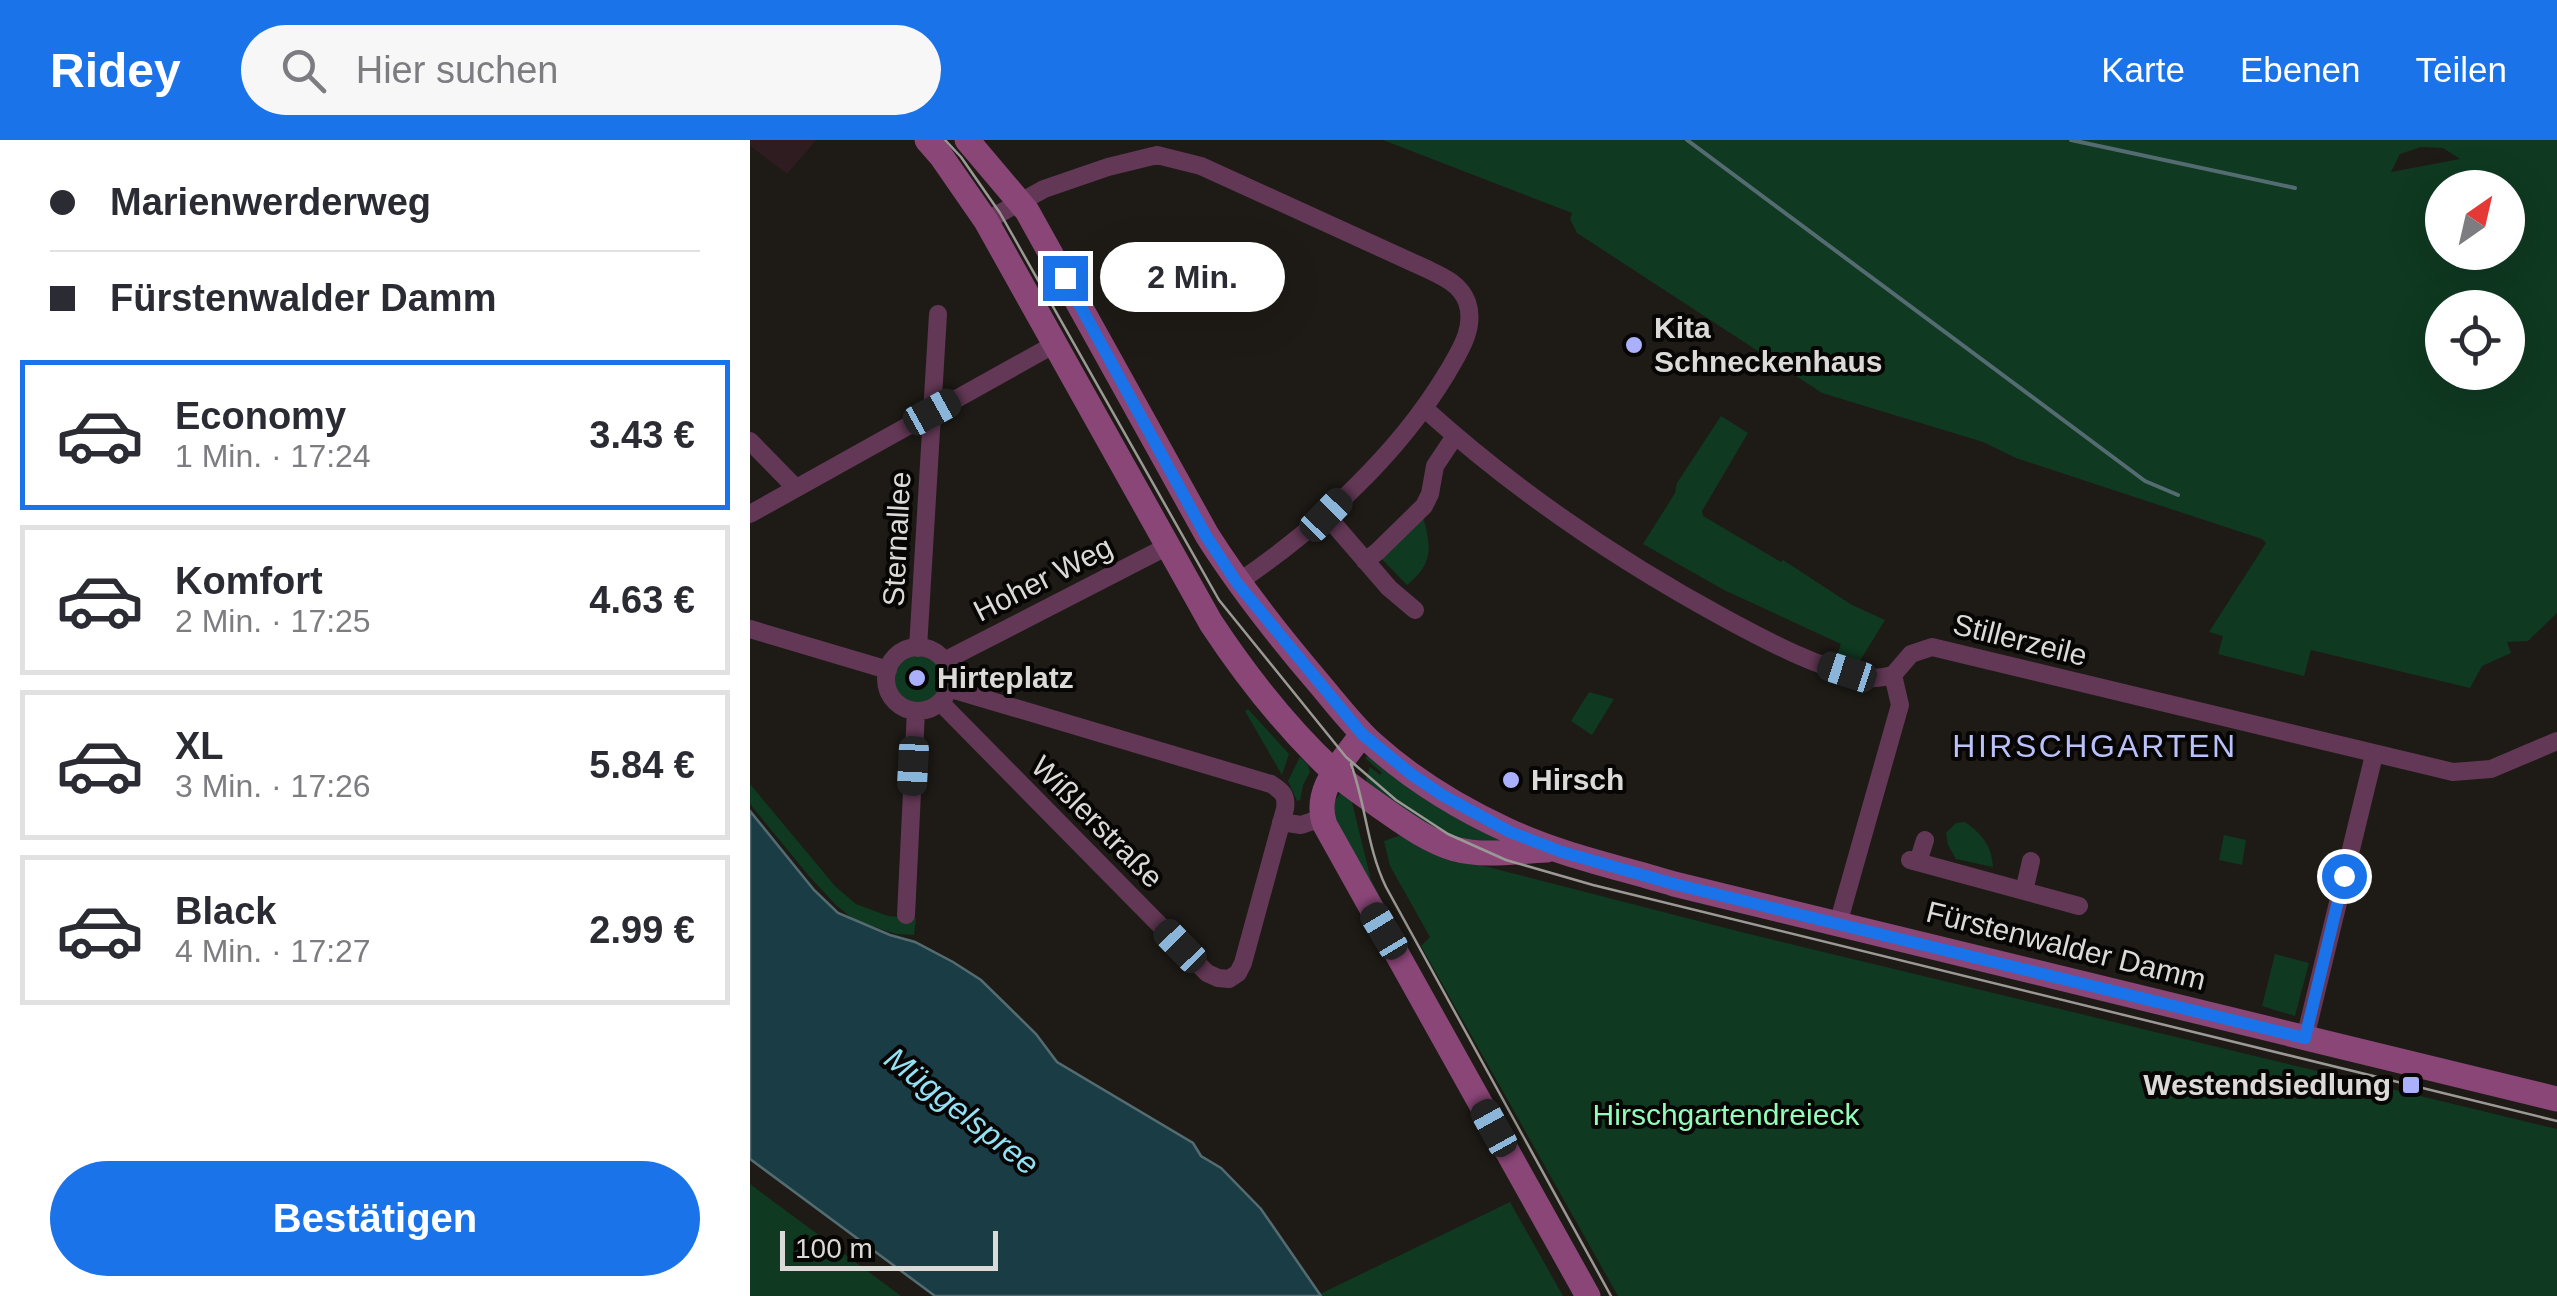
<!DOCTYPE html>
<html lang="de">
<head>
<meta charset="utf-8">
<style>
	body { margin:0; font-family:Helvetica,sans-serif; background:#f7f7f7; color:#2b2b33; height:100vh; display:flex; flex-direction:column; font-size:38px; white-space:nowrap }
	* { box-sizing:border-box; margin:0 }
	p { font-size:32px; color:#7c7c81 }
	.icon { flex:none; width:55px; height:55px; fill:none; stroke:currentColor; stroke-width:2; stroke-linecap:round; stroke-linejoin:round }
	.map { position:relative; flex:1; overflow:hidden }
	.drawer { display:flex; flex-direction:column; background:#fff; width:750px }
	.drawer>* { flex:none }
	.banner { display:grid; align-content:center; height:220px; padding:0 50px; background:#fff }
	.needle { width:65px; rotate:34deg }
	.buttons { position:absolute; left:1675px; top:30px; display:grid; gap:20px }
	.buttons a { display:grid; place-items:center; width:100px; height:100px; border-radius:50%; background:#fff; box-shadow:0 10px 40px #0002; font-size:50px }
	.scale { position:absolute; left:30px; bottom:25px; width:218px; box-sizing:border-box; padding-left:10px; border:5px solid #dcdad7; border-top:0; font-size:28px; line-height:35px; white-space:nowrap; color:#dcdad7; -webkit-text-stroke:8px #070605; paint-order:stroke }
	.end { position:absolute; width:45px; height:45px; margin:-22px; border:12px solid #1a73e8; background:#fff; box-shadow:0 0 0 5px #fff }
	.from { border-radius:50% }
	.bubble { position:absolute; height:70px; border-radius:35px; background:#fff; box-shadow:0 10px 40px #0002; font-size:32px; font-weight:600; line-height:70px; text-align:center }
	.car { position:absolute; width:30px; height:60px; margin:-30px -15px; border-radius:12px; box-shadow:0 0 8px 2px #0007; background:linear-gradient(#222 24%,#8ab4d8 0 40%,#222 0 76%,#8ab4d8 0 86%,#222 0) }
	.banner b { display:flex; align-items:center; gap:35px; height:95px; font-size:38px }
	.banner b+b { border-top:2px solid #e1e1e2 }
	.banner i { width:25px; height:25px; background:#2b2b33 }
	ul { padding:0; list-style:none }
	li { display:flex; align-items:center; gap:30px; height:150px; margin:0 20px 15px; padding:0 30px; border:5px solid #e1e1e2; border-radius:0px }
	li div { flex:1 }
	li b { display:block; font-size:38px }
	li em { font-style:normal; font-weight:600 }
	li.on { border-color:#1a73e8 }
	li>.icon { width:90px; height:90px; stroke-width:1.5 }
	.cta { display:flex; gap:20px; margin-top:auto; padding:20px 50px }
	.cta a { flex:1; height:115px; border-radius:60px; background:#1a73e8; color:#fff; font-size:40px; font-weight:600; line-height:115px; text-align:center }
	header { display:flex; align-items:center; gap:60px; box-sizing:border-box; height:140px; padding:0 50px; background:#1a73e8; color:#fff }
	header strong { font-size:48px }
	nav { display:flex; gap:55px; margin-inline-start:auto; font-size:35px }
	.search { width:700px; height:90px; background:#f7f7f7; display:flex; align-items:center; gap:25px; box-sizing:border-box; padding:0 35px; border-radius:55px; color:#7c7c81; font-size:38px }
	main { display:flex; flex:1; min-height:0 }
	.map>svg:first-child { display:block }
	.industrial { fill:#2e1c20 }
	.green { fill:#0f3921; fill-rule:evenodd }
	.water { fill:#1a3d45; stroke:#546c71; stroke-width:2.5 }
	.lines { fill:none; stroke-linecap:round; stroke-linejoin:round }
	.stream { stroke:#546c71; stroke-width:4 }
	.minor { stroke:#633856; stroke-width:18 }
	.secondary { stroke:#8b4678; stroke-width:25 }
	.tram { stroke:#9b9995; stroke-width:2.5 }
	.route { stroke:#1a73e8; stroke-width:12 }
	.poi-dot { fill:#aab0fb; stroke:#070605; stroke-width:4 }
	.labels { text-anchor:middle; stroke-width:8; stroke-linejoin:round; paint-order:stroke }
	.poi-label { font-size:30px; font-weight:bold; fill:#dcdad7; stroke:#070605; text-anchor:start }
	.street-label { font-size:30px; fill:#dcdad7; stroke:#070605 }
	.park-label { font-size:30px; fill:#92fdba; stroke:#070605 }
	.neighbourhood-label { font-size:32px; letter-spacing:2.5px; fill:#bac0f8; stroke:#070605 }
	.water-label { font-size:32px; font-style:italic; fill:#93e1f5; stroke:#070605 }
</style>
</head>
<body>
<header>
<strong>Ridey</strong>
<div class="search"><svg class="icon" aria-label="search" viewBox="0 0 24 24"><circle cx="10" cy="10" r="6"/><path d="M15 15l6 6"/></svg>Hier suchen</div>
<nav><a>Karte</a><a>Ebenen</a><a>Teilen</a></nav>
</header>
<main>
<section class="drawer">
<div class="banner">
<b><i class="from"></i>Marienwerderweg</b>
<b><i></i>Fürstenwalder Damm</b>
</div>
<ul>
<li class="on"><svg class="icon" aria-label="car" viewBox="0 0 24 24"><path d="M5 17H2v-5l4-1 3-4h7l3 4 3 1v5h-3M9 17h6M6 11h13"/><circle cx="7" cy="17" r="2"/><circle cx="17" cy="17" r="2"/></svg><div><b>Economy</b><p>1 Min. · 17:24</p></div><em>3.43 €</em></li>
<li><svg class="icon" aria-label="car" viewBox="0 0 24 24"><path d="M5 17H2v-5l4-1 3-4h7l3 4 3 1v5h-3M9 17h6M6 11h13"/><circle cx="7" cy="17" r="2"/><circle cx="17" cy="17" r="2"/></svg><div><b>Komfort</b><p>2 Min. · 17:25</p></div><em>4.63 €</em></li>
<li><svg class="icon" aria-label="car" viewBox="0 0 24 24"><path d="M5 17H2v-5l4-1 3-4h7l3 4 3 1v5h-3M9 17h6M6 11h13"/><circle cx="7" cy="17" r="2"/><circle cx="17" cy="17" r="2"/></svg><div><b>XL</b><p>3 Min. · 17:26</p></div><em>5.84 €</em></li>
<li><svg class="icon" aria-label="car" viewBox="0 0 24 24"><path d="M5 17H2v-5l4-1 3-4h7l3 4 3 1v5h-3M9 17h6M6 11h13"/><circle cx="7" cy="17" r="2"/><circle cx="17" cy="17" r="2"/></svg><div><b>Black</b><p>4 Min. · 17:27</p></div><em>2.99 €</em></li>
</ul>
<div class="cta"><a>Bestätigen</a></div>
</section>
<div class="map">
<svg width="1807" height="1156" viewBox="0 0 1807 1156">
	<rect width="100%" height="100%" fill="#1e1b16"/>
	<path class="industrial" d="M0,0h66l-29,34 -37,-28z"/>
	<path class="green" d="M633,0h1174v473l-29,28 -21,1 4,11 -29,13 -12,22 -159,-38 -7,26 -86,-22 5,-18 -14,-4 57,-89 -4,-4 -246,-81 -33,-16 -161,-49 -245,-160 -7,-14 2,-6zM1671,7l22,1 17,11 -69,13 9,-18zM1731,47l27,1v64h-66v-64zM1692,168h66v64h-66z
		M971,276l27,17 -46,78 1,5 78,46 2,-2 69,45 33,15 -27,44 -21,-9 4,-11 -117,-54 -81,-46 32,-51 2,-10z
		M672,373c9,33 13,49 -15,72l-28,-29z
		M143 539a25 25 0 1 1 50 0a25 25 0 1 1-50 0Z
		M839,552l25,7 -22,36 -21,-14z
		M498,569l41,45 -7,21 -37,-64z
		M619,615l142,91 -45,2 -96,-54 -4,-16 4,-11 10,8 2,-2 -17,-15z
		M550,617l8,8 2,7 -7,13 -3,15 -3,1 -9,-20z
		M0,644l85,102 21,18 32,12 28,2 -2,17 -18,-1 -42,-14 -18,-15 -27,-29 -59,-72z
		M591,652l9,2 21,86 42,77 -69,-111 -12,-41z
		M1215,682c17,12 27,24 28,45l-37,-8 -8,-14 -2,-12 10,-10z
		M651,695l64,26 276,71 816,197v167h-939l-197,-350 9,-9 -40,-71 -6,-25z
		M1474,695l22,5 -4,25 -23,-5z
		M1525,814l34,9 -14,53 -33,-10z
		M0,1044l151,112h-151z
		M760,1062l53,94h-242l-1,-2z"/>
	<path class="water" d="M0,671l64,79 24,23 52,22 25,7 38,20 28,18 55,54 21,28 136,81 8,13 20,12 40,41 60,87h-386l-185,-137z"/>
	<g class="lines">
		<path class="stream" d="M937,0l458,341 33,14
			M1321,0l224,48"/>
		<path class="minor" d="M236,81l58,-32 64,-22 49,-12 44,11 226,103c17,8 33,15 40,33 9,26 -8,50 -20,71 -50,83 -130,156 -210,210
			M675,269c92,83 194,152 303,211 41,22 88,47 134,57 10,3 21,0 31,-2l18,-21 21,-7 521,125 38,-3 66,-28
			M0,301l40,41 4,7
			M0,374l305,-170
			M576,375l63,73 26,22
			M615,421l12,-9 47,-46 6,-12 5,-28 20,-30
			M0,489l138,41
			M136 539a32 32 0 1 1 64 0a32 32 0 1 1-64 0Z
			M168,508l20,-334
			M194,521l224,-115
			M190,562l267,271 11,5 11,1 9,-6 5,-10 42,-154c2,-14 -3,-18 -14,-25l-323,-96
			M531,682l20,3 21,-7
			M1160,720l169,46
			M1168,722l7,-22
			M1274,751l7,-30
			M156,775l10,-204
			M1088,784l62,-219 -7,-30
			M1555,898l69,-283"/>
		<path class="secondary" d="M177,0l14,16 45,65 225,402c35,53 76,105 122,148 15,14 33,25 49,37 23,16 46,33 73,41 31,8 60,2 92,1
			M217,0l60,71 180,324c33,52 70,99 110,146 18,21 35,44 56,63 39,35 86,64 134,86 53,25 111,37 167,54l883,215
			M612,594c-19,28 -50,55 -37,91l263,471"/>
		<path class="tram" d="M195,0l16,17 39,56 219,387 127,157 50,43 52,34 58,26 87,25 964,236
			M601,624c15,41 16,84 35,123l225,409"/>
	</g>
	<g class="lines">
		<path class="route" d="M315,138l141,258 31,47 125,151 49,40 31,21 68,37 52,20 112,32 631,154 39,-162"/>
	</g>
	<g class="poi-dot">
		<circle cx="884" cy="205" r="10"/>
		<circle cx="167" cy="538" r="10"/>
		<circle cx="761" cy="640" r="10"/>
		<rect x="1651" y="935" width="20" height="20" rx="5"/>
	</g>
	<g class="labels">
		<g class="poi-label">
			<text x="904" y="198">Kita<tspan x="904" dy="34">Schneckenhaus</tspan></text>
			<text x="187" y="548">Hirteplatz</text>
			<text x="781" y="650">Hirsch</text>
			<text x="1641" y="955" text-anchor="end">Westendsiedlung</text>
		</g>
		<g class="street-label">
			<text transform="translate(147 399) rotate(-87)" y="10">Sternallee</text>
			<text transform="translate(293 439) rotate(-27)" y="10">Hoher Weg</text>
			<text transform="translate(1270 500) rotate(14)" y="10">Stillerzeile</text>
			<text transform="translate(347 682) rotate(45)" y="10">Wißlerstraße</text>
			<text transform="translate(1316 806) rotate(14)" y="10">Fürstenwalder Damm</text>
		</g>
		<g class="park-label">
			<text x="976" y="985">Hirschgartendreieck</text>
		</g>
		<g class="neighbourhood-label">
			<text x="1345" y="617">HIRSCHGARTEN</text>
		</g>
		<g class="water-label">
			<text transform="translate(212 971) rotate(38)" y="11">Müggelspree</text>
		</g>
	</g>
</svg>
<div class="buttons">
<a><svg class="needle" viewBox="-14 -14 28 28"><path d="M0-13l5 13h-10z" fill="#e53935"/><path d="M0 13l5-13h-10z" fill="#7c7c81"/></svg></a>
<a><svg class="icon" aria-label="locate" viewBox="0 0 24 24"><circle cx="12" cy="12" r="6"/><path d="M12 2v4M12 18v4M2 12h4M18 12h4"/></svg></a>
</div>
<div class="scale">100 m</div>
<i class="end from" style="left:1594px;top:736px"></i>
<i class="end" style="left:315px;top:138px"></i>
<div class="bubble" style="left:350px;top:102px;width:185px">2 Min.</div>
<i class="car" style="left:182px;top:272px;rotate:61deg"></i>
<i class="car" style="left:576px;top:375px;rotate:44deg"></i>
<i class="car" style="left:1097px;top:532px;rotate:288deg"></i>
<i class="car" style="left:163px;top:626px;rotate:183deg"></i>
<i class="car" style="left:634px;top:791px;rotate:329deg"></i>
<i class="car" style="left:430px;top:806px;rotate:316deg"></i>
<i class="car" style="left:744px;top:988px;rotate:331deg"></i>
</div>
</main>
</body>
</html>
